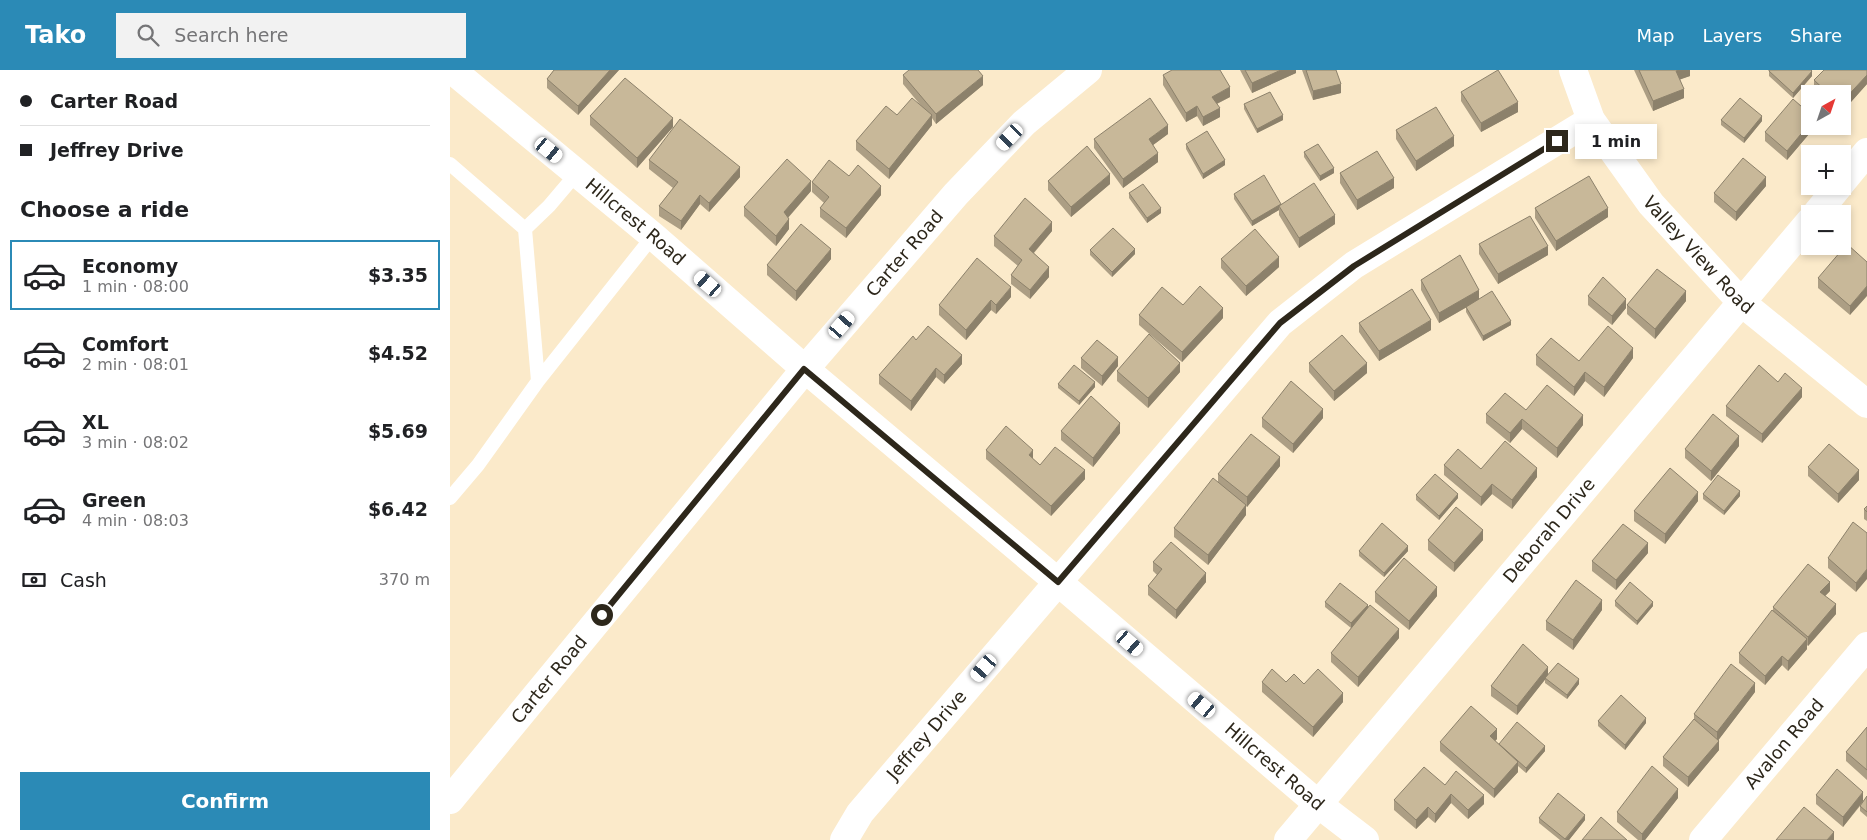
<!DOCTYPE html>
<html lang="en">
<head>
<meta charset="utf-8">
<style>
	body { margin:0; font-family:"DejaVu Sans",sans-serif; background:#f2f2f2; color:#202124; height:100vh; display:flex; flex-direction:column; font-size:19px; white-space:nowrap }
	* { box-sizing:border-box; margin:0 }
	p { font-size:16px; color:#757577 }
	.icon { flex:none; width:28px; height:28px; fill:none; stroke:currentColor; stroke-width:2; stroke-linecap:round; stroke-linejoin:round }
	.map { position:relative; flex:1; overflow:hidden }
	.panel { display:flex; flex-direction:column; background:#fff; width:450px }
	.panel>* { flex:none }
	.hud { display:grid; align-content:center; height:110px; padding:0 20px; background:#fff }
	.needle { width:32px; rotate:40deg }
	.tools { position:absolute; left:1351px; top:15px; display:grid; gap:10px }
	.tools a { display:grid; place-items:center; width:50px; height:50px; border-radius:0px; background:#fff; box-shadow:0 2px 8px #0003; font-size:25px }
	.end { position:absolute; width:22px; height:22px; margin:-11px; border:6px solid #2d271b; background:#fff; box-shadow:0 0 0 2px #fff }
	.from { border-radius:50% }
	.bubble { position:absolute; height:35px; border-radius:0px; background:#fff; box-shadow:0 2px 8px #0003; font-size:16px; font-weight:700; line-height:35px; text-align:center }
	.car { position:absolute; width:15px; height:30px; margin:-15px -8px; border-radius:6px; box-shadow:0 0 4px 1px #0007; background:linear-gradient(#fff 24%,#345 0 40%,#fff 0 76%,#345 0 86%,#fff 0) }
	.hud b { display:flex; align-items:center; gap:18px; height:48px; font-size:19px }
	.hud b+b { border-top:1px solid #e0e0e0 }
	.hud i { width:12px; height:12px; background:#202124 }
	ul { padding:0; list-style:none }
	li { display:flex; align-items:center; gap:15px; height:70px; margin:0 10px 8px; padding:0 10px; border:2px solid transparent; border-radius:0px }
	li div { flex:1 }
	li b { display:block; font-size:19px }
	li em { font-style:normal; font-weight:700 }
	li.selected { border-color:#2b8ab6 }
	li>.icon { width:45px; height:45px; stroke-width:1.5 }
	h2 { padding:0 20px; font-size:22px; line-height:60px }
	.pay { display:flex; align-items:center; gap:12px; height:55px; padding:0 20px; font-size:19px }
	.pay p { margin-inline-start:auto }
	.button { display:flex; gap:10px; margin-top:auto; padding:10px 20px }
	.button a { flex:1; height:58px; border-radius:0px; background:#2b8ab6; color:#fff; font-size:20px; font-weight:700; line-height:58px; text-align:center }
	header { display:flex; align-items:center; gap:30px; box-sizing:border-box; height:70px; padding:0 25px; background:#2b8ab6; color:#fff }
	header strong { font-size:24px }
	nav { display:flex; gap:28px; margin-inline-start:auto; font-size:18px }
	.search { width:350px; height:45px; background:#f2f2f2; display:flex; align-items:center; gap:12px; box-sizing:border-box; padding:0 18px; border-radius:0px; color:#757577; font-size:19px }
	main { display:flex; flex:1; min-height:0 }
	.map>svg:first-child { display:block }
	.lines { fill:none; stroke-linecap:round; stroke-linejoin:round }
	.service { stroke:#fff; stroke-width:14 }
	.minor { stroke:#fff; stroke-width:28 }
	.tertiary { stroke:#fff; stroke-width:28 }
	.wall { fill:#ac9e84 }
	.shaded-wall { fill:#8c816b }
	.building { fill:#c8b899; stroke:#8c816b }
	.route { stroke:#2d271b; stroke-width:6 }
	.labels { text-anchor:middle; stroke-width:5; stroke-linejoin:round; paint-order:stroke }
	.street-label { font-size:18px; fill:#2d271b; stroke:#fff8ec }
</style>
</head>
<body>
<header>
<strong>Tako</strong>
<div class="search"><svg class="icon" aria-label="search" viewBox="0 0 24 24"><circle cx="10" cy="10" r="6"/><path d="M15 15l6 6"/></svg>Search here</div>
<nav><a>Map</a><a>Layers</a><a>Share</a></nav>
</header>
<main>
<section class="panel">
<div class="hud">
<b><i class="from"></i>Carter Road</b>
<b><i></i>Jeffrey Drive</b>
</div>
<h2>Choose a ride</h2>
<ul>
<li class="selected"><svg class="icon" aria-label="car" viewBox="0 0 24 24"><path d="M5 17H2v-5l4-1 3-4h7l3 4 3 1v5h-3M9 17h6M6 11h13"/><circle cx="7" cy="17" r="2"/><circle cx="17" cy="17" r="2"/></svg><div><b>Economy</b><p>1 min · 08:00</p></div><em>$3.35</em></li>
<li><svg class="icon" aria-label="car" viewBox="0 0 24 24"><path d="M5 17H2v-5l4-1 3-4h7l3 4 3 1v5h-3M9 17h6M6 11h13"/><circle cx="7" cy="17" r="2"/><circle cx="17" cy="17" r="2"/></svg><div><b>Comfort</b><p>2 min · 08:01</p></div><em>$4.52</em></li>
<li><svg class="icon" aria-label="car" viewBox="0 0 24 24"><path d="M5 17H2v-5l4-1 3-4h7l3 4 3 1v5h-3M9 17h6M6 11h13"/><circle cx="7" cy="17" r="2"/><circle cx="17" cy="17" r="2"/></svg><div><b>XL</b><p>3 min · 08:02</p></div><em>$5.69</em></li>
<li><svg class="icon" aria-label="car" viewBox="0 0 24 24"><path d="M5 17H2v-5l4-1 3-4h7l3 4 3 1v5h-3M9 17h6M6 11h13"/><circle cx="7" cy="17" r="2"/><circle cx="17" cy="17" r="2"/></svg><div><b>Green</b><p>4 min · 08:03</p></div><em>$6.42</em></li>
</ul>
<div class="pay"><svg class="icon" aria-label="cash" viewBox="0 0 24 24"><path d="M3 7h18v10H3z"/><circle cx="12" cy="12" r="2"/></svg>Cash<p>370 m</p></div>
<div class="button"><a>Confirm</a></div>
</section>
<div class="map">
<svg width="1417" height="770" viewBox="0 0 1417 770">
	<rect width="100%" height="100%" fill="#fbeaca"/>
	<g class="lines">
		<path class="service" d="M0,94l75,65 24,-23 28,-33
			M75,159l13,152
			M0,428l28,-33 60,-84 115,-145"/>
		<g class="minor">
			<path id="s1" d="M1123,0l18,50 60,84 91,99 125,101"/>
			<path d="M1392,112l25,-30"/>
			<path d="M1366,144l23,-28"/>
			<path id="s2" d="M394,770l16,-27 420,-490 74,-58 237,-145"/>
			<path id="s3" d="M838,770l522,-619"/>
			<path id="s4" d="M1253,770l164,-194"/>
		</g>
		<g class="tertiary">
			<path id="s5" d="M2,0l201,166 152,133 253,213 260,222 47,36"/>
			<path id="s6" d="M0,730l355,-431 151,-175 68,-71 64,-53"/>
		</g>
	</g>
	<path class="wall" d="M104,0h65l-41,45 -31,-27v-9z
		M790,0h56v3l-44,20z
		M852,0h34l5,23 -28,7z
		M1184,0h56v6l-10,3 4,19 -31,13z
		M1417,0v14l-25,28v-18h-23l-5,-4v-10z
		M1319,1l43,5 -19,22 -24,-22z
		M453,5l80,10 -47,39 -4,-6v7l-43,54 -33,-29v-9l41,-26 25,-8 -19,-23z
		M713,5l67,22 -13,7 3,13 -17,9 -6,-10 -11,6 -23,-37z
		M1011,22l57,20 -37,20 -20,-31z
		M794,34l39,16 -26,13 -13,-24z
		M140,46l83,11 -36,41 -47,-43z
		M1271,50l41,1 -18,22 -23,-18z
		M1365,56v1l-28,33 -22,-19v-9z
		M946,60l58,16 -38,25 -20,-32z
		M718,64l-15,11 5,17 -35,26 -29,-40v-9z
		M736,74l39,21 -22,14 -17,-30z
		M854,82l30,21 -14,8 -16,-24z
		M199,90l91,17 -31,35 -9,-8 -19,26 -22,-14v-10l14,-18 -24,-19z
		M890,103l54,15 -37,22 -17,-27z
		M399,106l32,19 -35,43 -26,-21v-9l4,-5 -12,-11v-10z
		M598,111l62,3 -39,33 -23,-27z
		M1316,116l-30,35 -22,-19v-9z
		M361,121l-23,27 1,11 -13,17 -32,-30v-9z
		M679,123l32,20 -14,10 -18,-25z
		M784,124l47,10 54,20 -36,24 -20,-33v-5l-27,16 -18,-27z
		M1085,138l73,9 -52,34 -21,-33z
		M602,161l-18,22 15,24 -19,22 -19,-15v-9l7,-9 -24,-20v-10z
		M1029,174l69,11 -50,29 -19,-30z
		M640,180l45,4 -23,23 -22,-22z
		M381,189l-35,42 -29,-26v-10z
		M771,189l58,8 -33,29 -25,-28z
		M1417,192l-17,53 -32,-27v-10z
		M971,210l58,19 32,26 -28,16 -17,-29v-5h1l-28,16 -18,-33z
		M1138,226l38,12 -14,17 -24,-20z
		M561,227l-15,17 -5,-4 -25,30 -27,-25v-10z
		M1236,231l-31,38 -28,-25v-9z
		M733,235l40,13 -41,44 -43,-37v-10z
		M909,253l72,7 -52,31 -20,-29z
		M466,270l46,24 -18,20 -8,-7 -25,34 -32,-27v-9z
		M1086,285l43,6 54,-3 -29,39 -19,-16 -11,15 -38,-31z
		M631,288l37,8 -16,20 -21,-18z
		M859,293l58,10 -33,28 -25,-29z
		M667,301l63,1 -32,36 -31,-27z
		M1328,312l24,15 -40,46 -36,-27v-10z
		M608,314l37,3 -16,18 -21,-17z
		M1076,340l57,15 -26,33 -35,-29 -12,14 -24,-20v-9z
		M812,348h61l-30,35 -31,-26z
		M611,361l59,2 -27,34 -32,-27z
		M1289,376l-28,35 -26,-23v-9z
		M536,380l47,9 7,6 45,14 -34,37 -65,-57z
		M994,395l37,4 56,8 -25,32 -20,-15 -11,12 -37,-31z
		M830,396l-33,41 -1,-1v9l-38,50 -34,-28v-9l44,-46v-8z
		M1358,397l51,13 -21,23 -30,-27z
		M1253,424l37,2 -16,19 -21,-16z
		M966,425l42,3 -19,22 -23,-20z
		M1248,431l-33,43 -31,-23v-10z
		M1417,436v15l-3,-2v-10z
		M1417,463l-11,59 -28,-24v-10z
		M978,470h55l-29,32 -26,-22z
		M909,481h49l-24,26 -25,-21z
		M1198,483l-32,37 -24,-19v-10z
		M703,492l53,20 -30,37 -28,-24v-9l9,-11 -4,-4z
		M1380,521l-5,5 11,18 -28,32 -1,-1v4l-19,22 -6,-6 -17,20 -26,-22v-10l34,-42v-4z
		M925,522l62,4 -28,34 -34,-28z
		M1165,531l38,5 -16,19 -22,-19z
		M875,532l43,4 31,32 -41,49 -27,-25v-9l20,-25 -26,-21z
		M1152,540l-29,40 -27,-20v-9z
		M1098,605l31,9 -12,15 -22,-16v-4l-28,36 -26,-19v-10z
		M812,612h24l18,2 39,18 -30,35 -51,-45z
		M1305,622l-37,48 1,10 -31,37 -25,-21v-9l31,-37v-6z
		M1148,651l48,2 -21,27 -27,-24z
		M1417,657v53l-21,-19v-9z
		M1047,669l-2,2 4,3 46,7 -19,22 -8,-7v6l-24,26 -54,-47v-9z
		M995,715l39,19 -16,15 -17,-16 -16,20 -7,-6 -12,12 -22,-19v-10z
		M1366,725l47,6 4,-5v21l-7,-6v-5l-17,21 -27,-23z
		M1228,728l-33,42h-7l-21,-18v-10z
		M1089,748l46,2 -16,20h-9l-21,-17z"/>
	<path class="shaded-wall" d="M160,0h9l-41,45v-9z
		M831,0h15v3l-44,20v-10z
		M1230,0h10v6l-14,5v-10z
		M1362,1v5l-19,22v-5z
		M1417,5v9l-25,28v-10z
		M533,6v9l-47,39v-10z
		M891,14v9l-28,7v-9z
		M780,17v10l-18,9v-9z
		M1234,19v9l-31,13v-10z
		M1068,32v10l-37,20v-9z
		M747,36v10l-11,6v-9z
		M770,38v9l-17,9v-9z
		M482,45v10l-43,54v-10z
		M833,45v5l-26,13v-4z
		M1312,46v5l-18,22v-5z
		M223,48v9l-36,41v-10z
		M1360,53v3h5v1l-28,33v-9z
		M718,55v9l-19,14v-9z
		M1004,66v10l-38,25v-10z
		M708,83v9l-35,26v-9z
		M775,90v5l-22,14v-5z
		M290,97v10l-31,35v-9z
		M884,98v5l-14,8v-5z
		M660,104v10l-39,33v-10z
		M1316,107v9l-30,35v-9z
		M944,108v10l-37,22v-10z
		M361,111v10l-27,31v-10z
		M431,116v9l-35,43v-10z
		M250,125v9l-19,26v-9z
		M831,134l-2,2v4l-27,16v-5z
		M711,138v5l-14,10v-5z
		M1158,138v9l-52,34v-10z
		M885,145v9l-36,24v-10z
		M339,149v10l-13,17v-10z
		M602,152v9l-23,27v-9z
		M1098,176v9l-50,29v-10z
		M381,179v10l-35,42v-10z
		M685,179v5l-23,23v-5z
		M829,187v10l-33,29v-10z
		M599,197v10l-19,22v-9z
		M1417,216v10l-17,19v-9z
		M561,217v10l-15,17v-9z
		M1029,220v10l-40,23v-10z
		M1236,221v10l-31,38v-10z
		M1176,229v9l-14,17v-9z
		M541,230v10l-25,30v-10z
		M773,238v10l-41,44v-10z
		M981,250v10l-52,31v-10z
		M1061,251v4l-28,16v-5z
		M1183,278v10l-29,39v-10z
		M512,285v9l-18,20v-9z
		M668,287v9l-16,20v-10z
		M730,293v9l-32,36v-10z
		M917,293v10l-33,28v-10z
		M486,298v9l-25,34v-10z
		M1135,302v9l-11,15v-9z
		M645,312v5l-16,18v-4z
		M1352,318v9l-40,46v-9z
		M873,339v9l-30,35v-9z
		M1133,345v10l-26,33v-10z
		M1072,349v10l-12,14v-10z
		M670,353v10l-27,34v-9z
		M1289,366v10l-28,35v-10z
		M583,380v9l-4,-4z
		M830,387v9l-33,41v-10z
		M1087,398v9l-25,32v-9z
		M635,400v9l-34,37v-10z
		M1409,400v10l-21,23v-9z
		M1042,414v10l-11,12v-9z
		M1290,421v5l-16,19v-4z
		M1248,422v9l-33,43v-10z
		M1008,424v4l-19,22v-4z
		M796,435v10l-38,50v-10z
		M1033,460v10l-29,32v-9z
		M1198,473v10l-32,37v-10z
		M958,476v5l-24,26v-4z
		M1417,499v10l-11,13v-9z
		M756,503v9l-30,37v-9z
		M1380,512v9l-10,10v-9z
		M987,517v9l-28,34v-9z
		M1152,530v10l-29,40v-10z
		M1203,532v4l-16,19v-4z
		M1386,534v10l-28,32v-9z
		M918,535v4l-17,19v-5z
		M949,559v9l-41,49v-10z
		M1357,569v10l-19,22v-10z
		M1332,586v9l-17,20v-9z
		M1098,597v9l-31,39v-9z
		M1129,609v5l-12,15v-4z
		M1305,613v9l-38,50v-10z
		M893,623v9l-30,35v-10z
		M1196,648v5l-21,27v-5z
		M1047,659v10l-7,7v-10z
		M1269,671v9l-31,37v-10z
		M1095,676v5l-19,22v-5z
		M1068,692v10l-24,26v-9z
		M1228,719v9l-33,42h-3v-6z
		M1413,722v9l-20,26v-10z
		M1001,724v9l-16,20v-9z
		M1034,725v9l-16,15v-9z
		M978,737v10l-12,12v-9z
		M1135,745v5l-16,20h-4z
		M1384,762v8h-7z"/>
	<path class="building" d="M104,0h56l-32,36 -31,-27z
		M459,0h69l5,6 -47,38 -33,-39z
		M722,0h48l10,17 -18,10 8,11 -17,9 -6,-11 -11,7 -23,-38z
		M795,0h36l-29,13z
		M856,0h30l5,14 -28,7z
		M1048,0l20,32 -37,21 -20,-31z
		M1189,0h41l-4,1 8,18 -31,12z
		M1319,0h42l1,1 -19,22 -24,-22z
		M1374,0h43v5l-25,27v-8h-13l-15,-14z
		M175,8l48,40 -36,40 -47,-42z
		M820,22l13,23 -26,14 -13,-25z
		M462,28l20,17 -43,54 -33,-28 30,-35 11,9z
		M700,28l18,27 -19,14 9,14 -35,26 -29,-40z
		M1290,28l22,18 -18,22 -23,-18z
		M1343,29l17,15v9l-23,28 -22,-19z
		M986,37l18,29 -38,25 -20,-31z
		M230,49l60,48 -31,36 -9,-8 -19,26 -22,-15 19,-24 -29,-22z
		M757,61l18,29 -22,14 -17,-30z
		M868,74l16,24 -14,8 -16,-24z
		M637,76l23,28 -39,33 -23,-26z
		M927,81l17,27 -37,22 -17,-27z
		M1293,88l23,19 -30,35 -22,-19z
		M337,89l24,22 -27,31 5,7 -13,17 -32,-29z
		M379,90l20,16 9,-11 23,21 -35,42 -26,-20 9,-11 -17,-15z
		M814,105l17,29 -29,17 -18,-27z
		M1139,106l19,32 -52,33 -21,-33z
		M864,113l21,32 -36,23 -20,-32z
		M693,114l18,24 -14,10 -18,-25z
		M575,128l27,24 -23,27 20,18 -19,23 -19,-15 11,-15 -28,-24z
		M1080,146l18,30 -50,28 -19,-30z
		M351,154l30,25 -35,42 -29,-26z
		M663,158l22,21 -23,23 -22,-22z
		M805,159l24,28 -33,29 -25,-27z
		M1397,174l20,18v24l-17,20 -32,-28z
		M1010,185l19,35 -40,23 -18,-33z
		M527,188l34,29 -15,18 -5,-5 -25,30 -27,-25z
		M1207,199l29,22 -31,38 -28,-24z
		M1153,207l23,22 -14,17 -24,-20z
		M750,216l23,22 -41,44 -43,-37 23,-28 21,18z
		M962,219l19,31 -52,31 -20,-28z
		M1042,221l19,30 -28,15 -17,-29z
		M478,256l34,29 -18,20 -8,-7 -25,33 -32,-26 34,-39 3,4z
		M1158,256l25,22 -29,39 -19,-15 -11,15 -38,-32 15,-17 28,23z
		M699,264l31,29 -32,35 -31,-27z
		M892,265l25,28 -33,28 -25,-28z
		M647,270l21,17 -16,19 -21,-18z
		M624,295l21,17 -16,19 -21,-17z
		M1309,295l19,17 7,-9 17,15 -40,46 -36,-28z
		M841,311l32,28 -30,35 -31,-26z
		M1097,315l36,30 -26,33 -35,-29 -12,14 -24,-19 19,-21 21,17z
		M641,326l29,27 -27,35 -32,-27z
		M1263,344l26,22 -28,35 -26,-22z
		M556,356l27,24 -4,5 11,10 15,-18 30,23 -34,36 -65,-56z
		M801,364l29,23 -33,40 -29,-23z
		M1055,371l32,27 -25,32 -20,-16 -11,13 -37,-32 14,-16 23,20z
		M1379,374l30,26 -21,24 -30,-27z
		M1220,398l28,24 -33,42 -31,-23z
		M985,404l23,20 -19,22 -23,-21z
		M1268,405l22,16 -16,20 -21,-17z
		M763,408l33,27 -38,50 -34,-27z
		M1417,436v6l-3,-3z
		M1006,437l27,23 -29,33 -26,-23z
		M1403,452l14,11v36l-11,14 -28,-25z
		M932,453l26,23 -24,27 -25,-22z
		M1173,454l25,19 -32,37 -24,-19z
		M721,472l35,31 -30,37 -28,-24 14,-17 -9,-7z
		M954,488l33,29 -28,34 -34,-29z
		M1358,494l22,18 -10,10 16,12 -28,33 -35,-30z
		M1126,510l26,20 -29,40 -27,-19z
		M1180,512l23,20 -16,19 -22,-20z
		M890,513l28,22 -17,18 -26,-21z
		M920,535l29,24 -41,48 -27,-24z
		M1322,540l35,29 -19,22 -6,-5 -17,20 -26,-23z
		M1073,574l25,23 -31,39 -26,-20z
		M1108,593l21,16 -12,16 -22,-17z
		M1281,594l24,19 -38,49 -23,-18z
		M822,599l14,13 8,-8 10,10 14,-15 25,24 -30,34 -51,-45z
		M1171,625l25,23 -21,27 -27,-24z
		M1021,636l26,23 -7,7 28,26 -24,27 -54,-47z
		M1244,649l25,22 -31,36 -25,-20z
		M1067,652l28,24 -19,22 -27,-24z
		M1417,657v43l-21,-18z
		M1202,696l26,23 -36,45 -25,-22z
		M974,697l21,18 11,-14 28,24 -16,15 -17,-16 -16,20 -7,-7 -12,13 -22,-20z
		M1387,699l26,23 -20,25 -27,-22z
		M1108,723l27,22 -20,24 -26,-21z
		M1417,726v16l-7,-6z
		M1354,737l30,25 -7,8h-51z
		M1151,747l26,23h-45z"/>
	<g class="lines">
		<path class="route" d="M152,545l202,-246 254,213 222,-259 74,-57 203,-125"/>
	</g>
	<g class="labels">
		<g class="street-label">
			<text dy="6" stroke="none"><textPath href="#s5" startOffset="238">Hillcrest Road</textPath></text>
			<text dy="6" stroke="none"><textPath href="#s6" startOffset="711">Carter Road</textPath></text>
			<text dy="6" stroke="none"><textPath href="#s1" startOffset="226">Valley View Road</textPath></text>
			<text dy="6" stroke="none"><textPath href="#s3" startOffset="405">Deborah Drive</textPath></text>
			<text dy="6" stroke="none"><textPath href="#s6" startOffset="156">Carter Road</textPath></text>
			<text dy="6" stroke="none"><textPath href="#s2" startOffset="134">Jeffrey Drive</textPath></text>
			<text dy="6" stroke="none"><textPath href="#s4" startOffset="126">Avalon Road</textPath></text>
			<text dy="6" stroke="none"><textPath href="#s5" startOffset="1078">Hillcrest Road</textPath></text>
		</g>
	</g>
</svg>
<div class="tools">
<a><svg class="needle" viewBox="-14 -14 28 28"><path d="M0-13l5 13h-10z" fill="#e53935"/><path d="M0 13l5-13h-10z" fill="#757577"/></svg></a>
<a>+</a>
<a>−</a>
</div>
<i class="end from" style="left:152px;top:545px"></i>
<i class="end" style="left:1107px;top:71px"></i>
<div class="bubble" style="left:1125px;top:54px;width:82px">1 min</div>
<i class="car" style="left:560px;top:67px;rotate:224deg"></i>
<i class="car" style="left:99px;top:80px;rotate:129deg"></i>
<i class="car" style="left:258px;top:214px;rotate:311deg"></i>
<i class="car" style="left:392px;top:255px;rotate:41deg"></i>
<i class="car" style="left:680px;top:573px;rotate:131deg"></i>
<i class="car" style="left:534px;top:598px;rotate:221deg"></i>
<i class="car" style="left:752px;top:635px;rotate:310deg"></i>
</div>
</main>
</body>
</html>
